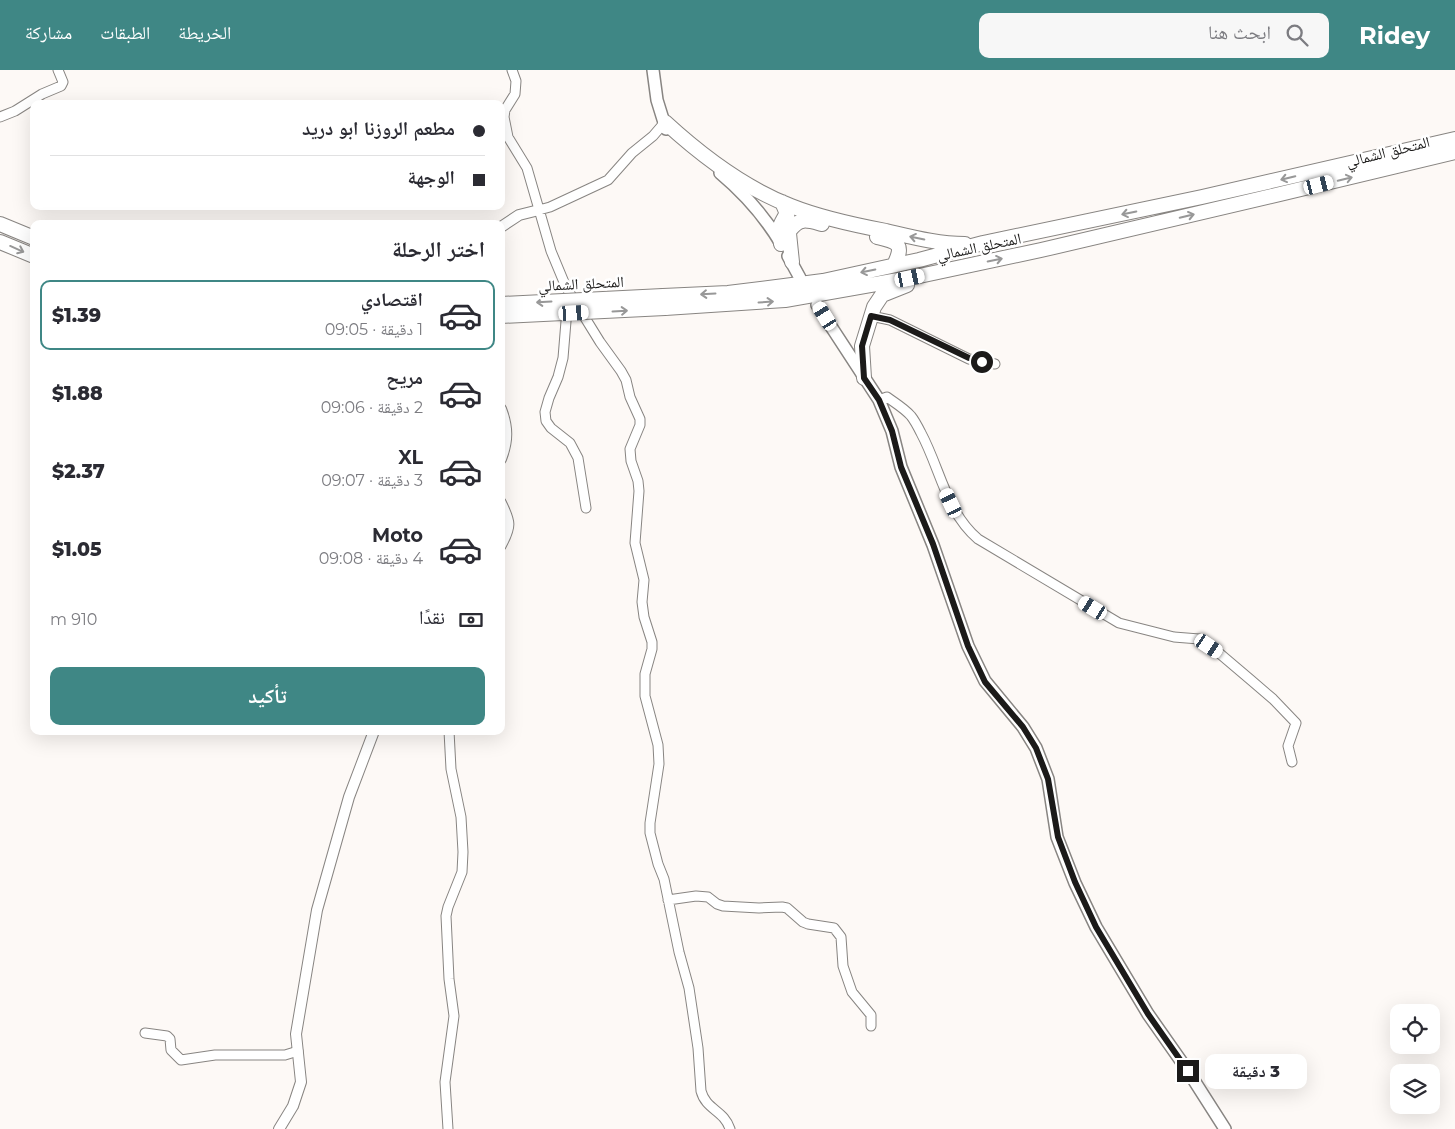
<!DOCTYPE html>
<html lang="ar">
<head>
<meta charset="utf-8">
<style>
	body { margin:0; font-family:Montserrat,"Noto Naskh Arabic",sans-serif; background:#f7f7f7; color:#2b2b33; direction:rtl; height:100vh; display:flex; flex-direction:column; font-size:19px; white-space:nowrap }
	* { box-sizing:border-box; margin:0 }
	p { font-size:16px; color:#7c7c81 }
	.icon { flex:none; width:28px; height:28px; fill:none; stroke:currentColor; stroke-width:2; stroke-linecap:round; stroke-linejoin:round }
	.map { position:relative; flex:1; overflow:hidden; direction:ltr }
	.panel { position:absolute; left:30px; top:150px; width:475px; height:515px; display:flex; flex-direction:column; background:#fff; border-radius:10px; box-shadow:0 5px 20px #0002; direction:rtl }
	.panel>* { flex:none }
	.top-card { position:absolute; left:30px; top:30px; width:475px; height:110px; border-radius:10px; box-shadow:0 5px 20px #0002; direction:rtl; display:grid; align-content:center; height:110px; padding:0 20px; background:#fff }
	.buttons { position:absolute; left:1390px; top:934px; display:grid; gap:10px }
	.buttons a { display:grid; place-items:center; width:50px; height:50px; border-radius:10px; background:#fff; box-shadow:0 5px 20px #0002; font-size:25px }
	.end { position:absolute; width:22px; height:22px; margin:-11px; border:6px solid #1b1a19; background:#fff; box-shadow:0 0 0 2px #fff }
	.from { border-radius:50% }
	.bubble { position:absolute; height:35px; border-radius:10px; background:#fff; box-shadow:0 5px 20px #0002; font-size:16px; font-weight:800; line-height:35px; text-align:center; direction:rtl }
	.car { position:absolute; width:15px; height:30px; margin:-15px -8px; border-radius:6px; box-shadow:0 0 4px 1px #0007; background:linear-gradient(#fff 24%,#345 0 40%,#fff 0 76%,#345 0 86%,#fff 0) }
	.top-card b { display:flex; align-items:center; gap:18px; height:48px; font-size:19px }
	.top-card b+b { border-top:1px solid #e1e1e2 }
	.top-card i { width:12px; height:12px; background:#2b2b33 }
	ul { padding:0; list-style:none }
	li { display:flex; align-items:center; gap:15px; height:70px; margin:0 10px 8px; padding:0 10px; border:2px solid transparent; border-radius:10px }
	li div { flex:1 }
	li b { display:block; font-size:19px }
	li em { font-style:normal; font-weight:800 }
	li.selected { border-color:#3f8785 }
	li>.icon { width:45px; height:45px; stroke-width:1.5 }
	h2 { padding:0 20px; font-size:22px; line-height:60px }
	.pay { display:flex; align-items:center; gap:12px; height:55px; padding:0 20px; font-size:19px }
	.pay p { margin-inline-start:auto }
	.action { display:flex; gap:10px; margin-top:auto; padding:10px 20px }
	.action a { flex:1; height:58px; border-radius:10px; background:#3f8785; color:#fff; font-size:20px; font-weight:800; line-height:58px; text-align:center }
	header { display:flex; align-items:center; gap:30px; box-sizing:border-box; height:70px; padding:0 25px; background:#3f8785; color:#fff }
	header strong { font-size:24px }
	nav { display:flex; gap:28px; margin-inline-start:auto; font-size:18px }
	.search { width:350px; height:45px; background:#f7f7f7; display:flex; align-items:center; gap:12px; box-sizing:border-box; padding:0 18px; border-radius:10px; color:#7c7c81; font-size:19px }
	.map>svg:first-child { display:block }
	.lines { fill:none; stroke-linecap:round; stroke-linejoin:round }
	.minor-casing { stroke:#888582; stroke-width:11 }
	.tertiary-casing { stroke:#888582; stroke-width:12 }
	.secondary-casing { stroke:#888582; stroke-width:14 }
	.trunk-casing { stroke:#888582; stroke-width:16 }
	.minor { stroke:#fff; stroke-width:9 }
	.tertiary { stroke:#fff; stroke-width:10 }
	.secondary { stroke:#fff; stroke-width:11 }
	.trunk { stroke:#fff; stroke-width:14 }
	.trunk-bridge-casing { stroke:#888582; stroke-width:16; stroke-linecap:butt }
	.trunk-bridge { stroke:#fff; stroke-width:14 }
	.oneway { stroke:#989898 }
	.route { stroke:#1b1a19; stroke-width:6 }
	.labels { text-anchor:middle; stroke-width:5; stroke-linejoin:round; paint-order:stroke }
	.street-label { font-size:15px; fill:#1b1a19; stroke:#fff }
</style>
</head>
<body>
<header>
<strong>Ridey</strong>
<div class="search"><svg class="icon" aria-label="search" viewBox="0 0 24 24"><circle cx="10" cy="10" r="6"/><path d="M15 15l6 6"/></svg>ابحث هنا</div>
<nav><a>الخريطة</a><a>الطبقات</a><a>مشاركة</a></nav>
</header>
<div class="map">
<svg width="1455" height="1059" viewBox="0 0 1455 1059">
	<rect width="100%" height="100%" fill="#fdf9f6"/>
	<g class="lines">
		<g class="minor-casing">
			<path id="minor" d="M512,0l4,11 -1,13 -10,16 -1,7 4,20 19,31 24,83 15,36 34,55 21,29 5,9 4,17 10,22v6l-10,24 1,12 7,20 1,10 -4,52 9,37 -2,22 2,15 8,25v7l-7,25v22l13,49 1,19 -9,59v10l8,31 6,15 15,73 10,36 9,60 3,43c5,19 23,19 29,38
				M0,47l15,-6 27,-17 19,-8 2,-4 -5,-12
				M539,140l11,-3 58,-27 24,-27 21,-17 12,-14
				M567,239l-4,49 -5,19 -9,21 -4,14 1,9 5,7 19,15 8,15 8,50
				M871,246l19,4 79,39 26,5
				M879,330l8,-3c8,6 17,11 24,19 4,5 7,11 10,17 19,35 25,79 57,106l141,84 55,14 25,2 20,14 33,28 21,18 23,24 -8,23 4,16
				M501,432c10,20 11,24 0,44
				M668,830l28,-4 12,1 9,7 6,2 36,2 23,-1 5,1 16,14 5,2 26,4 7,9 2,29 9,26 19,23v11
				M145,963l22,3 3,3 1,11 10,10 34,-5h70l13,-4
				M448,1059l-3,-47 9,-66 -5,-37 -3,-63 2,-9 14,-35 1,-20 -2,-35 -10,-48 -2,-38"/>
		</g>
		<g class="tertiary-casing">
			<path id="tertiary" d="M501,157l18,-12 20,-5
				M501,339c7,18 7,32 0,50
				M279,1059l14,-23 8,-24 -5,-48 21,-124 32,-113 25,-66"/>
		</g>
		<g class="secondary-casing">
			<path id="secondary" d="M653,0l4,30 9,29
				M720,103c25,21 43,41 60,69
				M788,186l12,22
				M817,235l62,95 13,31 9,36 32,78 35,101 17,35 38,46 13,21 12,31 9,58 18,46 21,44 52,87 40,57 37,58"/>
		</g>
		<g class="trunk-casing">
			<path id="trunk" d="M665,52c37,34 79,66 126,84 30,12 63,19 95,25 26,6 52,13 79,13
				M782,132l5,12 5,48
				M0,154l34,14
				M790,160c10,-13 17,-10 32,-6
				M877,167c20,5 28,6 17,28
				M0,172l34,14
				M781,174c-3,-20 -2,-16 7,-33
				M663,226l65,-3 95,-12 96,-21 64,-17 219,-46 253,-58
				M665,238l120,-8 125,-22 131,-28 239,-56 175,-42
				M864,308l-2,-32 12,-39 8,-12 25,-10"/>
		</g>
		<use href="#minor" class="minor"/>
		<use href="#tertiary" class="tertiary"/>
		<use href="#secondary" class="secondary"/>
		<use href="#trunk" class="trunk"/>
		<g class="trunk-bridge-casing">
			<path id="trunk-bridge" d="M501,234l162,-8
				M501,246l164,-8"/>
		</g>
		<use href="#trunk-bridge" class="trunk-bridge"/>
	</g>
	<defs><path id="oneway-shaft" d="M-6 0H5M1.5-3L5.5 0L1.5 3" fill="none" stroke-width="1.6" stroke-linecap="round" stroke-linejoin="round" transform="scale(1.25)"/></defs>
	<g class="oneway">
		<use href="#oneway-shaft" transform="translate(1288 108) rotate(167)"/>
		<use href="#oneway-shaft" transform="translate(1345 109) rotate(-14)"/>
		<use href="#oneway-shaft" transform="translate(1129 143) rotate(168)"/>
		<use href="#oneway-shaft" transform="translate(1187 146) rotate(-13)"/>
		<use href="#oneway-shaft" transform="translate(917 168) rotate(-168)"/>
		<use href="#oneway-shaft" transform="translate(17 179) rotate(24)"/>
		<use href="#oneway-shaft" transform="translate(995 190) rotate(-12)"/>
		<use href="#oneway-shaft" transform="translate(868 201) rotate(168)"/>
		<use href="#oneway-shaft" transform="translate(708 224) rotate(177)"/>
		<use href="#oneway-shaft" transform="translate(544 232) rotate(177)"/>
		<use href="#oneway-shaft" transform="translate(766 232) rotate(-4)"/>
		<use href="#oneway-shaft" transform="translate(620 241) rotate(-3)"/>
	</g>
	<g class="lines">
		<path class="route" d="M982,292l-13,-4 -79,-38 -19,-4 -9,30 2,32 15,22 13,31 9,36 32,77 35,102 17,36 38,45 13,21 12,31 10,58 17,45 21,45 52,87 40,57"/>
	</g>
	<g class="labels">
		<g class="street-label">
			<text transform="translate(1388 82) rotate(-14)" y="5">المتحلق الشمالي</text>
			<text transform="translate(979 177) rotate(-12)" y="5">المتحلق الشمالي</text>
			<text transform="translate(581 214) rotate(-3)" y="5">المتحلق الشمالي</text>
		</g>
	</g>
</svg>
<div class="buttons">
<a><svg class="icon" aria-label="locate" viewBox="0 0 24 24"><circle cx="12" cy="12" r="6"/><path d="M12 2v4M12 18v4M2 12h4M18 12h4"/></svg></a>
<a><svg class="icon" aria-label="layers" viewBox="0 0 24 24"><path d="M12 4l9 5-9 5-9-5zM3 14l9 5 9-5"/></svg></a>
</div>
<i class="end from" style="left:982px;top:292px"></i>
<i class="end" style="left:1188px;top:1001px"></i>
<div class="bubble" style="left:1205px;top:984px;width:102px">3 دقيقة</div>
<i class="car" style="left:1319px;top:115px;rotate:76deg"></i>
<i class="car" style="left:910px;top:208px;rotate:78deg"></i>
<i class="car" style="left:574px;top:243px;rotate:87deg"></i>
<i class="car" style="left:825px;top:246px;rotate:328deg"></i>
<i class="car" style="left:951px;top:433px;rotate:335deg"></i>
<i class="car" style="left:1093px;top:538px;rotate:301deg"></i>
<i class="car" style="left:1209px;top:576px;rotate:124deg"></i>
<div class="top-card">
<b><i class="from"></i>مطعم الروزنا ابو دريد</b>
<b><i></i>الوجهة</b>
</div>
<section class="panel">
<h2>اختر الرحلة</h2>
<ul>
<li class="selected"><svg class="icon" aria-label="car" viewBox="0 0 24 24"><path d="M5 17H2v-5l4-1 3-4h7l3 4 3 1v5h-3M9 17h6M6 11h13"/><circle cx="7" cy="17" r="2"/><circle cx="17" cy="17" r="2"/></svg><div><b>اقتصادي</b><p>1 دقيقة · 09:05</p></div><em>$1.39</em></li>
<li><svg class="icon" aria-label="car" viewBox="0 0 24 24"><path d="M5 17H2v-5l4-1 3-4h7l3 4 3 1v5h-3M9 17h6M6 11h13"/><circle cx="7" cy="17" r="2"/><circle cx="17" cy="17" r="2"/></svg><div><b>مريح</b><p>2 دقيقة · 09:06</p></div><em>$1.88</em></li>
<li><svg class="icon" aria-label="car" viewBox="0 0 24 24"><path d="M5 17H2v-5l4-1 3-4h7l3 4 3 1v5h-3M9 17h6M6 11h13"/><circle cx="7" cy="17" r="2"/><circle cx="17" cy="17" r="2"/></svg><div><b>XL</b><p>3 دقيقة · 09:07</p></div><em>$2.37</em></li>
<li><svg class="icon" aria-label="car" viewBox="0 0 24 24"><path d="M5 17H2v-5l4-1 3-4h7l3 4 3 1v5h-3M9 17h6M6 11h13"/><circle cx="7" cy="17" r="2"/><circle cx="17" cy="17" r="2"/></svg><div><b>Moto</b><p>4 دقيقة · 09:08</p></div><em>$1.05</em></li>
</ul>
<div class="pay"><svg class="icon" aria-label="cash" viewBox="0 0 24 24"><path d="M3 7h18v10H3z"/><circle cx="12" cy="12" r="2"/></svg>نقدًا<p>910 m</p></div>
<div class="action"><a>تأكيد</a></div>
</section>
</div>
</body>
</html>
